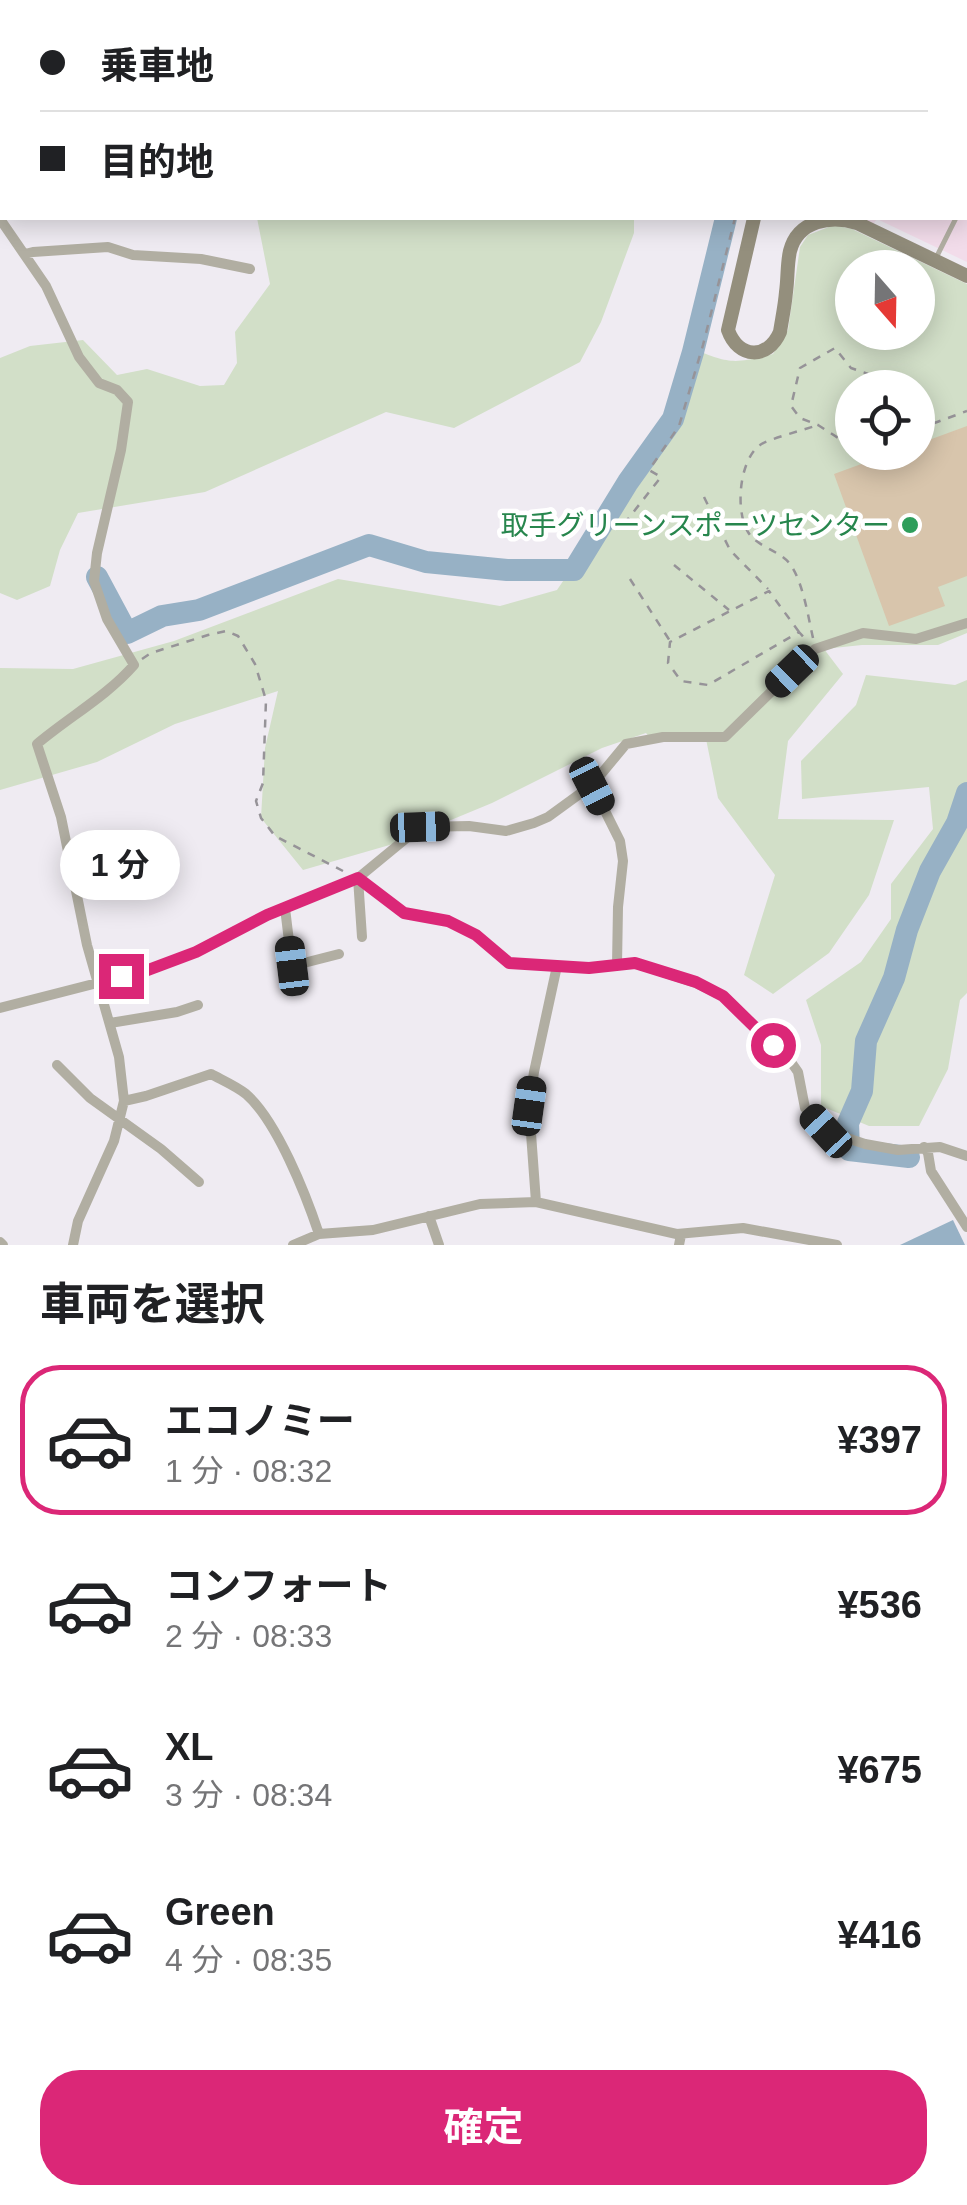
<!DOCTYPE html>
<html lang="ja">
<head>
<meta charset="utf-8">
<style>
	body { margin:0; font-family:Arial,"Noto Sans JP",sans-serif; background:#f2f2f2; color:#202124; height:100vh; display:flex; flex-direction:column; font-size:38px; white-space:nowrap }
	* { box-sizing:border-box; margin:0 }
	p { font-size:32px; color:#757577 }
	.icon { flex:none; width:55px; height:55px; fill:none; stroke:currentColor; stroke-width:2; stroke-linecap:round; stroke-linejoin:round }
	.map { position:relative; height:1245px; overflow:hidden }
	.sheet { display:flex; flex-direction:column; background:#fff; flex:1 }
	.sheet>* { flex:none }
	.hud { position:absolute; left:0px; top:0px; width:968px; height:220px; box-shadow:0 5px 25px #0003; display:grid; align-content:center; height:220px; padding:0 40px; background:#fff }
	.needle { width:65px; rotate:160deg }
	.buttons { position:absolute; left:835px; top:250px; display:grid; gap:20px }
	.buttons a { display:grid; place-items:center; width:100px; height:100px; border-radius:50%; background:#fff; box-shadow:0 5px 25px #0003; font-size:50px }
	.end { position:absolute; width:45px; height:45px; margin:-22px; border:12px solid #db2777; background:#fff; box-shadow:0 0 0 5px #fff }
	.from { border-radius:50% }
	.bubble { position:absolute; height:70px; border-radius:35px; background:#fff; box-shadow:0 5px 25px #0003; font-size:32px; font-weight:700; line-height:70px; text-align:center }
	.car { position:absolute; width:30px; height:60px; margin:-30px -15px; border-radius:12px; box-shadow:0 0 8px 2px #0007; background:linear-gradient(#222 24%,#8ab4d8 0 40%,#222 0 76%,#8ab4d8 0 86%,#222 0) }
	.hud b { display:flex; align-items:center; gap:35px; height:95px; font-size:38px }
	.hud b+b { border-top:2px solid #e0e0e0 }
	.hud i { width:25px; height:25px; background:#202124 }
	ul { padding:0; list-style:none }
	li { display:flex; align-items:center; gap:30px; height:150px; margin:0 20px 15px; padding:0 20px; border:5px solid transparent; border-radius:40px }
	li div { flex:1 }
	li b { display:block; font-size:38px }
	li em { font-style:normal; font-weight:700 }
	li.current { border-color:#db2777 }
	li>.icon { width:90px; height:90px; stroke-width:1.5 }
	h2 { padding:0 40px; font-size:45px; line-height:120px }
	.cta { display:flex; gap:20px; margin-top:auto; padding:20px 40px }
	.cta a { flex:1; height:115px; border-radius:40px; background:#db2777; color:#fff; font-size:40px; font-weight:700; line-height:115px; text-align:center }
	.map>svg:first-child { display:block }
	.medical { fill:#f2dcea }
	.green { fill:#d2dfc8; fill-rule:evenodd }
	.water { fill:#97b1c5 }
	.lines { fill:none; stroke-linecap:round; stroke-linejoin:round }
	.river { stroke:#97b1c5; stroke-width:22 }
	.building { fill:#d8c5ac }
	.path { stroke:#969398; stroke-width:2.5; stroke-dasharray:8 8; stroke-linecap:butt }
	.lane { stroke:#b1aea2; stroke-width:5 }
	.street { stroke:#b1aea2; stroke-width:10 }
	.secondary { stroke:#948f7d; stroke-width:14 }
	.route { stroke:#db2777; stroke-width:12 }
	.leisure-dot { fill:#2e9e5b; stroke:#fff; stroke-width:4 }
	.labels { text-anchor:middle; stroke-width:9; stroke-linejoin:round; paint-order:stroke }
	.leisure-label { font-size:28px; fill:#27864d; stroke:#fff; text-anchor:end }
</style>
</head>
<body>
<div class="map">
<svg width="967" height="1245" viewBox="0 0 967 1245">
	<rect width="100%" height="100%" fill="#efebf2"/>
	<path class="medical" d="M967,6v256l-90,-43 -4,5 -12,-6h104v-209z"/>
	<path class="green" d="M257,218h377v15l-33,89 -21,40 -126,66 -68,-16 -181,80 -127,21 -18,37 -10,36 -33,14 -17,-7v-235l30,-12 53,-6 34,35 30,-6 53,17 24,-1 13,-22 -2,-31 35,-48z
		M834,225l18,4 115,55v349l-29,12h-76l-38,4 19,25 -55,67 -10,78 116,1 -25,75 -40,58 -56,41 -29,-19 31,-100 -57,-77 -12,-59h-55l-5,-6 -44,15 -110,55 -99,41 -90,26 -42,-52 4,-70 13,-57 -103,33 -78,38 -97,28v-122l73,1 101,-28 164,-62 162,27 57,-16 110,-162 24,-80c39,16 42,16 82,6l15,-24 12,-83 8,-12zM852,268h66v64h-66zM852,388h66v64h-66z
		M866,675l89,10 12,-5v313l-7,7 -12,69 -29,57h-50l-48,-20v-61l-15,-45 55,-38 30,-43v-35l42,-55 -4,-42 -127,12 -1,-38 55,-56z"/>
	<path class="water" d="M953,1220l12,25h-65z"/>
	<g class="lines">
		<path class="river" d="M843,2l2,-2
			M97,577l30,56 35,-17 37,-6 170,-65 57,17 81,8h67l54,-88 45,-63 20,-67 33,-134
			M909,1157l-60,-7 -1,-27 14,-32 4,-50 28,-63 13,-48 23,-59 27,-48 10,-30"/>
	</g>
	<path class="building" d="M967,426v150l-29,11 7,19 -56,20 -55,-152 60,-22h24v-8z"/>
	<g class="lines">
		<path class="path" d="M939,2l2,-2
			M918,429l49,-18
			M852,444l-6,-1 -28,-18 -18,-7 -9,-12 9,-38 35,-20 16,20 32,11 3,9
			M704,497l26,53 38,39
			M624,524l37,-47 -12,-7 30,-44 24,-81 32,-127
			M674,565l55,45
			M630,579l40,62
			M799,632l-30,-41 -99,51 -2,21 13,18 27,4 91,-53 8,9
			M813,638c-5,-22 -10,-56 -23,-74 -11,-14 -33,-17 -42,-32 -13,-21 -9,-72 12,-87 8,-6 47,-16 58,-20
			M142,659l9,-6 57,-18 18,-4 12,5 17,28 11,36 -3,83 -7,18 5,17 14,18 68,35"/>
		<path class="lane" d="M965,200l2,-5
			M965,206h2
			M936,258l20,-40"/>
		<path class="street" d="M209,2v-2
			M0,110h2
			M0,219l46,67 33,71 20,26 18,7 11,12 -7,48 -24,103 -3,28 13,38 27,46c-27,31 -65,52 -97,79l24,73 26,128 32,112 5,44 -10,40 -36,80 -5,24
			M25,254l8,-2 75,-5 25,8 68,4 49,10
			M592,785l28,56 3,20 -5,46 -1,58
			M358,878l46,35 44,8 28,14 33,28 80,5 46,-5 61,20 27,13 68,66 7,10 7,36 21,23 39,13 33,6 42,-3 27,9
			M358,878l4,59
			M285,908l7,58 47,-12
			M0,1008l148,-38 48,-18 71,-37 91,-37 62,-51 49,-1 37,5 28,-8 14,-6 44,-32 34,-41 37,-7h62l90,-88 48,-16 53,6 51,-16
			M110,1023l67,-11 21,-7
			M57,1065l33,33 71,51 38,33
			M124,1101l22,-5 65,-22c11,6 25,12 35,20 31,27 60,101 73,140
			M924,1147l4,6 3,18 36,56
			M536,1202l-7,-96 5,-34 23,-106
			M429,1216l10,29
			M677,1234l66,-6 94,17
			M0,1242l3,3
			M293,1245l26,-11 54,-4 107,-26 56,-2 145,33 -2,10"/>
		<path class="secondary" d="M871,2l2,-2
			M754,218l-26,112c10,29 40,30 52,2 2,-13 5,-27 6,-40 2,-14 1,-28 4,-41 8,-31 41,-36 67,-28l110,53"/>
	</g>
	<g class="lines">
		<path class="route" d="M121,976l27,-6 48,-18 71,-37 91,-37 46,35 44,8 28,14 33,28 80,5 46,-5 61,19 27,14 50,49"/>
	</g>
	<circle class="leisure-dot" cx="910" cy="525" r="10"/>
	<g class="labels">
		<g class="leisure-label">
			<text x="890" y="535">取手グリーンスポーツセンター</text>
		</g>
	</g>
</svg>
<div class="buttons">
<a><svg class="needle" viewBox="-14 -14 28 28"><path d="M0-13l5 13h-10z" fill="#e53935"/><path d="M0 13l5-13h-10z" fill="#757577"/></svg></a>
<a><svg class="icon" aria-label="locate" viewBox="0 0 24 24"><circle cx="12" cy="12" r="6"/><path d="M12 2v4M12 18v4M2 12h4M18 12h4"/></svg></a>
</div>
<i class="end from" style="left:773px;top:1045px"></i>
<i class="end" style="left:121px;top:976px"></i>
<div class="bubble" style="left:60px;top:830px;width:120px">1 分</div>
<i class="car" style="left:792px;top:671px;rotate:226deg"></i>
<i class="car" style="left:592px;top:786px;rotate:153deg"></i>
<i class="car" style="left:420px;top:827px;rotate:88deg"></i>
<i class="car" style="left:292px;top:966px;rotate:353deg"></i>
<i class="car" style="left:529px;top:1106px;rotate:8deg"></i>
<i class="car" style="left:826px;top:1131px;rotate:317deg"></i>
<div class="hud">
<b><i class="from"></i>乗車地</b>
<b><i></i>目的地</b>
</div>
</div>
<section class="sheet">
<h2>車両を選択</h2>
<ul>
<li class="current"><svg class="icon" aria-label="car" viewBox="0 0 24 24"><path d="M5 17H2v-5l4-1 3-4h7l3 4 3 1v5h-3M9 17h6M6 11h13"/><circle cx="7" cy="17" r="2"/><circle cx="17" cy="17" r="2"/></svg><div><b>エコノミー</b><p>1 分 · 08:32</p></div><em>¥397</em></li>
<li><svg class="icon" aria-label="car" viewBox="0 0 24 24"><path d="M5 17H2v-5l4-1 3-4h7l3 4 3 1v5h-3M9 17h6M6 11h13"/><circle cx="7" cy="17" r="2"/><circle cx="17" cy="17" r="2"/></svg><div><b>コンフォート</b><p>2 分 · 08:33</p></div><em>¥536</em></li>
<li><svg class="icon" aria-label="car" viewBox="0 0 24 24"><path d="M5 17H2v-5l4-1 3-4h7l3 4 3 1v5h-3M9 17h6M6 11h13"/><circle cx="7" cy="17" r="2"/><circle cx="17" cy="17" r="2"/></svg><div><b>XL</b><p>3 分 · 08:34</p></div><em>¥675</em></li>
<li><svg class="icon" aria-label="car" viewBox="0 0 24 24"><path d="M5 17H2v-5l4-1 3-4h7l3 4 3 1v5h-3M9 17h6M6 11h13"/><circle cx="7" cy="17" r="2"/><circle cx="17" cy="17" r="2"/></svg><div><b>Green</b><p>4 分 · 08:35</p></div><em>¥416</em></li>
</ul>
<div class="cta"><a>確定</a></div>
</section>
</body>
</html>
